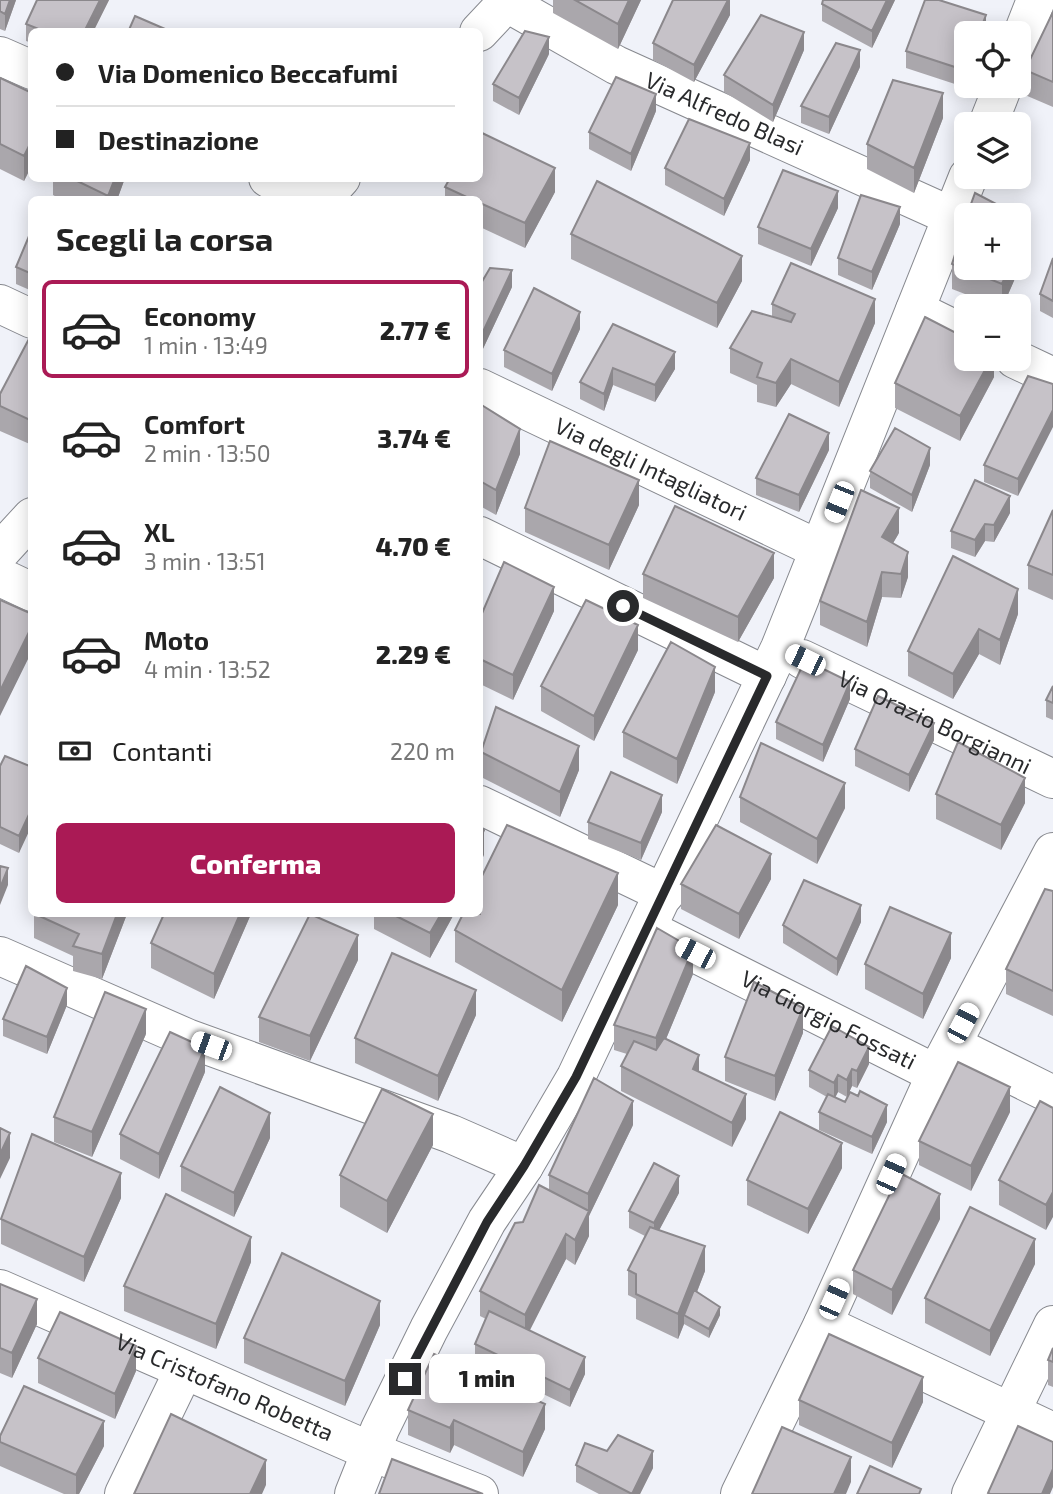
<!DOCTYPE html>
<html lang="it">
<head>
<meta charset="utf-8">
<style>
	body { margin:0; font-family:"Exo 2",sans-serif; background:#f2f2f2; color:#222; height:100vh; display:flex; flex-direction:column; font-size:26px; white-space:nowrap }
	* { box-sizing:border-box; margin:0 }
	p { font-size:23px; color:#767676 }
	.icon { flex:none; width:38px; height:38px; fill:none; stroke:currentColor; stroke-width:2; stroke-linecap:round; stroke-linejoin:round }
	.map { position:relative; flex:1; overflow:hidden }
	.panel { position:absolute; left:28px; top:196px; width:455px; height:721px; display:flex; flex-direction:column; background:#fff; border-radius:10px; box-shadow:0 4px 18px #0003 }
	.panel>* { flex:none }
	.hud { position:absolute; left:28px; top:28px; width:455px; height:154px; border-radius:10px; box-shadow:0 4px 18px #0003; display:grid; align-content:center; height:154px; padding:0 28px; background:#fff }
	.tools { position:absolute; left:954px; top:21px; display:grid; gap:14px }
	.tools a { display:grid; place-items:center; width:77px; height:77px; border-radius:10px; background:#fff; box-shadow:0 4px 18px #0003; font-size:35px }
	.end { position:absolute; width:32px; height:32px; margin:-16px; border:9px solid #292a2c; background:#fff; box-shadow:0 0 0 4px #fff }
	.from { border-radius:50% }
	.bubble { position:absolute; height:49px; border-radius:10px; background:#fff; box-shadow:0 4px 18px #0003; font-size:23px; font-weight:800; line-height:49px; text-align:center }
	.car { position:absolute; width:21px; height:42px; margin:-21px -10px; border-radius:9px; box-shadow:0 0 5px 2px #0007; background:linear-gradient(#fff 24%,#345 0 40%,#fff 0 76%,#345 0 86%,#fff 0) }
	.hud b { display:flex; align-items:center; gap:24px; height:66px; font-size:26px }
	.hud b+b { border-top:2px solid #e0e0e0 }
	.hud i { width:18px; height:18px; background:#222 }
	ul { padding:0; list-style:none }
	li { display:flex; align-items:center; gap:21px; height:98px; margin:0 14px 10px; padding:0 14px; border:4px solid transparent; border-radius:10px }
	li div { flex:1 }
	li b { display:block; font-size:26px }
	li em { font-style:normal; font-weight:800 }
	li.selected { border-color:#aa1a55 }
	li>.icon { width:63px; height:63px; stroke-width:1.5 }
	h2 { padding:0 28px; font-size:32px; line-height:84px }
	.pay { display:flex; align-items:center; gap:18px; height:77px; padding:0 28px; font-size:26px }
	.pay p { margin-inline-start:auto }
	.primary-button { display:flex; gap:14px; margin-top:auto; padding:14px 28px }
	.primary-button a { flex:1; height:80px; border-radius:10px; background:#aa1a55; color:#fff; font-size:28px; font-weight:800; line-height:80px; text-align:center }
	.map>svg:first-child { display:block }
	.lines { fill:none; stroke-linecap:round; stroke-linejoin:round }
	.minor-casing { stroke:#87898f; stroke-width:40 }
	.minor { stroke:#fff; stroke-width:38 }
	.wall { fill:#aaa7ac }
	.shaded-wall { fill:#8b888c }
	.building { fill:#c6c2c8; stroke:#8b888c; stroke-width:2 }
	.route { stroke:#292a2c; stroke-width:9 }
	.labels { text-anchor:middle; stroke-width:5; stroke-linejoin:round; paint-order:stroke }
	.street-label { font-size:23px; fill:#292a2c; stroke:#fff }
</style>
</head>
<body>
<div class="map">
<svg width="1053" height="1494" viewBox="0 0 1053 1494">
	<rect width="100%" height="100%" fill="#f0f2f9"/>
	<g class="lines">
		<g class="minor-casing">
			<g id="minor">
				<path id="s1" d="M502,0l114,65 337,152"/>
				<path d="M479,32l30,-32"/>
				<path d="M1018,46l18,-46"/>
				<path d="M0,56l32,14"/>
				<path d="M988,124l15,-38"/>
				<path d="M268,178l46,22"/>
				<path d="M321,200l20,-22"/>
				<path d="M0,304l32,15"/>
				<path d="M915,310l51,25"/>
				<path d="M1015,359l38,18"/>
				<path id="s2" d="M480,388l340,162"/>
				<path d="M480,536l287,140"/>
				<path d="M0,552l32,-35"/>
				<path d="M0,577l32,15"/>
				<path id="s3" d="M802,659l251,120"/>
				<path d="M480,805l185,89"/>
				<path id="s4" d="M647,929l289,145"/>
				<path d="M0,956l187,82 264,96 73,32"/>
				<path d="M952,1045l101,50"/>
				<path id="s5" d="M0,1289l370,162 109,43"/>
				<path d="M823,1324l230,108"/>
				<path d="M124,1494l60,-124"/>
				<path d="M354,1494l26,-65 49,-100 58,-108 37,-55 52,-89 204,-429 188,-471"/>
				<path d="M740,1494l83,-170 113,-250 117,-222"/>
				<path d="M971,1494l82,-169"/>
			</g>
		</g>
		<use href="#minor" class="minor"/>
	</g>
	<path class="wall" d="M0,0h16l-11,31 -5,-2z
		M37,0h72l-16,32h-61v11l-6,-2v-17z
		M553,0h88l-23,49 -65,-36z
		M730,0v15l-36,67 -41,-22v-17z
		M895,0l-23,48 -50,-27v-17z
		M1053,12v95l-28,-12v-25z
		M986,15v18h-20v50l-2,4 -58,-19v-17z
		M804,50l-31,72 -49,-30v-17z
		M549,54l-30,61 -26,-14v-17z
		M860,67l-31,67 -28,-11v-17z
		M0,78l32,15v72l-8,16 -24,-12z
		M656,111l-25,60 -42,-22v-17z
		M943,118l-29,75 -47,-24v-25z
		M750,160l-26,56 -59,-31v-17z
		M53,178h72l-8,22h-55l-9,-5z
		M445,187l110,5 -30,56 -45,-21v-27h-35z
		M838,208l-27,58 -53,-22v-17z
		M900,224l-28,66 -34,-15v-17z
		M32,229v62l-16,-7v-17z
		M571,234l171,47 -25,47 -146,-69z
		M1029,246l-26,60h-7l-44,-17v-25z
		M1053,258v60l-13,-7v-17z
		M480,285l32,2 -31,66h-1z
		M772,304l103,19 -36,84 -48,-23 -15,23 -19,-5v-17l-27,-12v-25l42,-31z
		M613,324l62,45 -20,33 -42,-17 -9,26 -24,-12v-17z
		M580,329l-28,62 -48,-24v-17z
		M32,335v110l-32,-14v-37z
		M994,359v18l-34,64 -65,-33v-25z
		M1028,376l-10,120 -34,-14v-17z
		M480,404l40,50 -24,61 -16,-9z
		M829,450l-30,62 -43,-17v-17z
		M930,465l-18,47 -42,-24v-17z
		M639,505l-30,65 -84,-38v-24z
		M1053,510v90l-25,-11v-24z
		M1010,513l-16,29 -9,-1 -10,16 -24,-9v-17z
		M899,533l-6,10 15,34 -7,21 -19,-1 -15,50 -47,-22v-24z
		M643,574l131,4 -36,64 -95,-44z
		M554,611l-41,89 -33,-16v-66z
		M1018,614l-18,51 -21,-11 -26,45 -45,-23v-25z
		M638,650l-44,91 -53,-30v-25z
		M1053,686v34l-7,-3v-17z
		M715,692l-38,92 -54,-27v-25z
		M850,699l-27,63 -47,-23v-17z
		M32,714v29l-2,-1v-25z
		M934,740l-25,52 -54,-26v-17z
		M481,752l98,18 -19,47 -79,-40z
		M0,766l32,1 -13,86 -19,-9z
		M936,794l89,9 -24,47 -65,-31z
		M740,797l105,11 -28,56 -77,-42z
		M662,812l-21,48 -53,-21v-17z
		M771,879l-32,60 -58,-30v-25z
		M1053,891v125l-47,-22v-25z
		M618,905l-56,117 -107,-60v-32z
		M34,914h93l-25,65 -29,-8v-15l-39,-18z
		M164,914h87l-37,85 -63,-31v-25z
		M374,914h80l-24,44 -56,-29z
		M861,922l-24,54 -54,-33v-18z
		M951,958l-28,61 -58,-30v-25z
		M358,960l-48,101 -51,-19v-25z
		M693,974l-27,65 80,80 -14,28 -111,-56v-25l6,-12 -13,-4v-25z
		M67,1005l-20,49 -44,-18v-17z
		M476,1015l-38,86 -83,-38v-25z
		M803,1033l-28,68 -50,-20v-24z
		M146,1034l-54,123 -38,-15v-25z
		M869,1064l-12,24 -5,-2 -5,11 -9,-5 -3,5 52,25 -15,32 -53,-24v-18l8,-15 -18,-10v-17z
		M205,1072l-46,107 -39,-20v-25z
		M1053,1108l-7,122 -47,-25v-25z
		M1010,1112l-39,79 -52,-26v-24z
		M633,1125l-44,91v20l-14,29 -9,-6 -37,71 56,44 -15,33 -95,-46v-17l11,-25 -6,-3v-25l43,-69 26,-31v-16z
		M270,1138l-36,79 -53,-26v-25z
		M433,1145l-46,88 -47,-26v-32z
		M842,1168l-34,66 -61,-29v-25z
		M679,1193l-20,37 46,41 -8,21 23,23 -11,23 -25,-14 -6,15 -42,-20v-20l-8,-4v-25l17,-34 -16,-8v-17z
		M121,1198l-37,84 -83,-38v-25z
		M940,1219l-48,96 -39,-21v-24z
		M251,1262l-35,87 -92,-38v-25z
		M1035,1264l-45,92 -65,-33v-25z
		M0,1284l37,40 -25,54 -12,-5z
		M380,1325l-35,81 -101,-43v-25z
		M1053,1348v39l-5,-2v-25z
		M38,1358l98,13 -21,48 -77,-36z
		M799,1400l124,2 -31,66 -93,-43z
		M408,1410l137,19 -22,48 -69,-32 -4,8 -42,-18z
		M0,1436l104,10 -25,48h-15l-64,-28z
		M607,1451l46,17 -13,26h-41l-23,-12v-17z"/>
	<path class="shaded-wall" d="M10,0h6l-11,31v-17z
		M100,0h9l-16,32h-9z
		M629,0h12l-23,49v-25z
		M728,0h2v15l-36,67v-17z
		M887,0h8l-23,48v-17z
		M986,15v18h-7z
		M804,32v18l-31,72v-17z
		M549,37v17l-30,61v-17z
		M860,50v17l-31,67v-17z
		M966,66v17l-2,4v-17z
		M943,93v25l-29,75v-25z
		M656,94v17l-25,60v-17z
		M32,140v25l-8,16v-25z
		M750,143v17l-26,56v-17z
		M555,168v24l-30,56v-25z
		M115,178h10l-8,22h-9v-4z
		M838,191v17l-27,58v-17z
		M900,207v17l-28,66v-18z
		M1029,221v25l-26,60h-1v-22l7,-16h9v-23z
		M742,256v25l-25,47v-25z
		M512,270v17l-31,66v-17z
		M875,299v24l-36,84v-25z
		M580,312v17l-28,62v-17z
		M675,352v17l-20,33v-17z
		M791,359v25l-15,23v-24z
		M991,359h3v18l-34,64v-25z
		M613,368v17l-9,26v-17z
		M1053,410v17l-35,69v-17z
		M520,429v25l-24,61v-25z
		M829,433v17l-30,62v-17z
		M930,448v17l-18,47v-17z
		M639,480v25l-30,65v-25z
		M1010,496v17l-16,29v-17z
		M899,508v25l-17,29v-25z
		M985,524v17l-10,16v-17z
		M908,552v25l-7,21v-24z
		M774,553v25l-36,64v-25z
		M882,572v25l-15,50v-25z
		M554,587v24l-41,89v-25z
		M1018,589v25l-18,51v-25z
		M638,625v25l-44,91v-25z
		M32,626v25l-32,65v-25z
		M979,629v25l-26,45v-25z
		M715,667v25l-38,92v-25z
		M850,682v17l-27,63v-17z
		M934,723v17l-25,52v-17z
		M579,746v24l-19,47v-25z
		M1025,778v25l-24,47v-25z
		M845,783v25l-28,56v-25z
		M662,795v17l-21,48v-17z
		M32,808v17l-13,28v-17z
		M484,830v25l-4,9v-25z
		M771,854v25l-32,60v-25z
		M8,868v17l-8,20v-17z
		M618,873v32l-56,117v-32z
		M861,905v17l-24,54v-17z
		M117,914h10l-25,65v-25z
		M240,914h11l-37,85v-25z
		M441,914h13l-24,44v-25z
		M951,933v25l-28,61v-25z
		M358,935v25l-48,101v-25z
		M693,949v25l-37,89v-25z
		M67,988v17l-20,49v-17z
		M476,990v25l-38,86v-25z
		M803,1008v25l-28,68v-25z
		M146,1009v25l-54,123v-25z
		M869,1047v17l-12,24v-17z
		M205,1048v24l-46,107v-25z
		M699,1055v25l-6,-11z
		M852,1069v17l-5,11v-17z
		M838,1075v17l-4,8v-17z
		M1010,1087v25l-39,79v-25z
		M746,1094v25l-14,28v-24z
		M633,1101v24l-44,91v20l-14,29v-25l13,-26v-20z
		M887,1105v17l-15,32v-17z
		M270,1113v25l-36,79v-24z
		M433,1114v31l-46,88v-32z
		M10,1133v25l-10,21v-25z
		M842,1143v25l-34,66v-25z
		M121,1173v25l-37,84v-25z
		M679,1176v17l-25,47v-17z
		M1053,1192v25l-7,13v-25z
		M940,1194v25l-48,96v-25z
		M566,1234v25l-41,81v-25z
		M251,1237v25l-35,87v-25z
		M1035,1239v25l-45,92v-25z
		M705,1246v25l-18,46 -3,-2v9l-6,15v-25z
		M37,1299v25l-25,54v-25z
		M380,1301v24l-35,81v-25z
		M720,1307v8l-11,23v-9z
		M136,1346v25l-21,48v-25z
		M585,1357v17l-15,33v-17z
		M923,1377v25l-31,66v-25z
		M545,1404v25l-22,48v-25z
		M454,1420v25l-4,8v-25z
		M104,1421v25l-25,48h-3v-19z
		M653,1451v17l-13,26h-8z
		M851,1457v25l-5,12h-12z
		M266,1460v25l-4,9h-12z
		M1053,1469v18l-3,7h-8z"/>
	<path class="building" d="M0,0h10l-5,14 -5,-3z
		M37,0h63l-16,32h-38l-20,-8z
		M575,0h54l-11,24z
		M673,0h55l-34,65 -41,-22z
		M823,0h64l-15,31 -50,-27z
		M925,0h14l47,15 -7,18h-13v33l-2,4 -58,-19z
		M1053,12v70l-28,-12z
		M761,15l43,17 -31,73 -49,-30z
		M135,16l37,16h-44z
		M525,31l24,6 -30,61 -26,-14z
		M836,43l24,7 -31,67 -28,-11z
		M616,77l40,17 -25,60 -42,-22z
		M0,78l32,15v47l-8,16 -24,-12z
		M893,80l50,13 -29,75 -47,-24z
		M689,119l61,24 -26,56 -59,-31z
		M480,132l75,36 -30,55 -45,-20v-3h-7l-28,-13 5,-9h30z
		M783,170l55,21 -27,58 -53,-22z
		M71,178h44l-7,18z
		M597,181l145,75 -25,47 -146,-69z
		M975,193l54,28 -11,24v-30h-51z
		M861,195l39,12 -28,65 -34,-14z
		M966,220v48h43l-7,16 -50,-20z
		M32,229v45l-16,-7z
		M1053,258v43l-13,-7z
		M791,263l84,36 -36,83 -48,-23 -15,24 -19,-6 5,-14 -32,-15 22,-37 39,11 4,-8 -23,-10z
		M490,268l22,2 -31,66h-1v-51z
		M534,288l46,24 -28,62 -48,-24z
		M925,317l41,21v21h25l-31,57 -65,-33z
		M613,324l62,28 -20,33 -42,-17 -9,26 -24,-12z
		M31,335h1v86l-32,-15v-12z
		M1028,376l25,8v26l-35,69 -34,-14z
		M480,404l40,25 -24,61 -16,-9z
		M789,414l40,19 -30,62 -43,-17z
		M895,428l35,20 -18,47 -42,-24z
		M550,441l89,39 -30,65 -84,-37z
		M975,480l35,16 -16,29 -9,-1 -10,16 -24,-9z
		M861,490l38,18 -17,29 26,15 -7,22 -19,-2 -15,50 -47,-21z
		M675,506l99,47 -36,64 -95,-43z
		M1053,510v65l-25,-10z
		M953,556l65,33 -18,51 -21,-11 -26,45 -45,-23z
		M504,562l50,25 -41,88 -33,-16v-41z
		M0,600l32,14v12l-32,65z
		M586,600l52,25 -44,91 -53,-30z
		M671,642l44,25 -38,92 -54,-27z
		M805,660l45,22 -27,63 -47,-23z
		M1053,686v17l-7,-3z
		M878,696l56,27 -25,52 -54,-26z
		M496,707l83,39 -19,46 -79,-40z
		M958,742l67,36 -24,47 -65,-31z
		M761,743l84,40 -28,56 -77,-42z
		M5,756l27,11v41l-13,28 -19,-9v-61z
		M611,772l51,23 -21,48 -53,-21z
		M507,825l111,48 -56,117 -107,-60 8,-16h17v-34z
		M716,825l55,29 -32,60 -58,-30z
		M480,827l4,3 -4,9z
		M0,866l8,2 -8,20z
		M804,880l57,25 -24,54 -54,-34z
		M1045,889l8,2v100l-47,-22z
		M890,907l61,26 -28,61 -58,-30z
		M35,914h82l-15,40 -29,-8 6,-12z
		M164,914h76l-26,60 -63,-31z
		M310,914l48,21 -48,101 -51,-19z
		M392,914h49l-11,19z
		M657,928l36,21 -37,89 -42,-13z
		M392,953l84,37 -38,86 -83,-38z
		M26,966l41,22 -20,49 -44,-18z
		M754,982l49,26 -28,68 -50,-19z
		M105,992l41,17 -54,123 -38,-15z
		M832,1026l37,21 -12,24 -5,-2 -5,11 -9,-5 -4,8 -25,-13z
		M170,1032l35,16 -46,106 -39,-20z
		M664,1038l35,17 -6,14 53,25 -14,29 -111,-57 13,-25 22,9z
		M958,1062l52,25 -39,79 -52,-25z
		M594,1078l39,23 -45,93 -39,-19z
		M220,1087l50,26 -36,80 -53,-27z
		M382,1089l51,25 -46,87 -47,-26z
		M860,1091l27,14 -15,32 -53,-25 9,-18 17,8 5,-10 8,4z
		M1040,1101l13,7v84l-7,13 -47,-25z
		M780,1112l62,31 -34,66 -61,-29z
		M0,1128l10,5 -10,21z
		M32,1134l89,39 -37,84 -83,-38z
		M654,1163l25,13 -25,47 -25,-12z
		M900,1173l40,21 -48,96 -39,-20z
		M539,1185l50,26 -14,29 -9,-6 -41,81 -45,-24 35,-68 8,-1z
		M166,1194l85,43 -35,87 -92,-38z
		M970,1207l65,32 -45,92 -65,-33z
		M650,1227l55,19 -27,68 -42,-20v-20l-8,-4z
		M282,1253l98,48 -35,80 -101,-43z
		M0,1284l37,15 -25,54 -12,-5z
		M694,1290l26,17 -11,22 -25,-14z
		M489,1311l96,46 -15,33 -95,-46z
		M60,1312l76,34 -21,48 -77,-36z
		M829,1334l94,43 -31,66 -93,-43z
		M1053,1348v14l-5,-2z
		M434,1354l111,50 -22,48 -69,-32 -4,8 -42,-18z
		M24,1386l80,35 -28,54 -76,-33v-6z
		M171,1414l95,46 -16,34h-116z
		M1018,1426l35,16v27l-11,25h-52l-2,-1z
		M782,1427l69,30 -17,37h-82z
		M618,1435l35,16 -21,43 -56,-29 9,-22 22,8z
		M392,1459l91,35h-104z
		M870,1466l51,23 -2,5h-62z"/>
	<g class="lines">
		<path class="route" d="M405,1379l82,-157 37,-56 52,-89 191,-401 -144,-70"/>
	</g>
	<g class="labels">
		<g class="street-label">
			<text dy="8" stroke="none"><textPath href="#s1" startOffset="250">Via Alfredo Blasi</textPath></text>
			<text dy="8" stroke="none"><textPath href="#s2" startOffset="189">Via degli Intagliatori</textPath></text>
			<text dy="8" stroke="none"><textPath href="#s3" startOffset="147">Via Orazio Borgianni</textPath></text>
			<text dy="8" stroke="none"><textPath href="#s4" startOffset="203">Via Giorgio Fossati</textPath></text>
			<text dy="8" stroke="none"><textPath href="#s5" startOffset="245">Via Cristofano Robetta</textPath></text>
		</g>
	</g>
</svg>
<div class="tools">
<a><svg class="icon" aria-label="locate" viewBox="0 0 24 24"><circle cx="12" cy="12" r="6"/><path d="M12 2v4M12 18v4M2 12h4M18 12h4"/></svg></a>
<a><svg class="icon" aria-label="layers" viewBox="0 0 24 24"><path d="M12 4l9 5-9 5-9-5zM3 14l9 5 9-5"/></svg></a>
<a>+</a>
<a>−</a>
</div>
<i class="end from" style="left:623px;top:606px"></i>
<i class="end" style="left:405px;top:1379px"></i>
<div class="bubble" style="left:429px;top:1354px;width:116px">1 min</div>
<i class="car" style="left:839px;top:502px;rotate:202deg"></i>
<i class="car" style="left:805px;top:660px;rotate:296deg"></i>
<i class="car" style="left:695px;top:953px;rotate:297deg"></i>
<i class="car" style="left:963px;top:1023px;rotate:28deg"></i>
<i class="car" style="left:211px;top:1046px;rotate:290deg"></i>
<i class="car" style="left:891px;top:1174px;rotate:24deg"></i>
<i class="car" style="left:834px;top:1299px;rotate:24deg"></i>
<div class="hud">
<b><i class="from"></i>Via Domenico Beccafumi</b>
<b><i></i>Destinazione</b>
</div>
<section class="panel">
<h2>Scegli la corsa</h2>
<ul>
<li class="selected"><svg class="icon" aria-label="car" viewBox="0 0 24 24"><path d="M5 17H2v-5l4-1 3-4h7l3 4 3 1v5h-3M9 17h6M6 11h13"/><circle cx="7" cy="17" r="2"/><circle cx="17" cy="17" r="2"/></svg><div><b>Economy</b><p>1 min · 13:49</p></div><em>2.77 €</em></li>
<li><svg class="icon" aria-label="car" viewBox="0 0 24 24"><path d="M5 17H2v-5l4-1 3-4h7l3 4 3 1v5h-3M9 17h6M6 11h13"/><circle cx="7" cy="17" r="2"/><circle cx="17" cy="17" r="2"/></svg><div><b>Comfort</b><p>2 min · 13:50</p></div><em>3.74 €</em></li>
<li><svg class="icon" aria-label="car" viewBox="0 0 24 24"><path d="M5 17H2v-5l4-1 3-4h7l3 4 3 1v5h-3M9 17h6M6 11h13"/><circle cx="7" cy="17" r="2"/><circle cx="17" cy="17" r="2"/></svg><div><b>XL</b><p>3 min · 13:51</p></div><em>4.70 €</em></li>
<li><svg class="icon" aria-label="car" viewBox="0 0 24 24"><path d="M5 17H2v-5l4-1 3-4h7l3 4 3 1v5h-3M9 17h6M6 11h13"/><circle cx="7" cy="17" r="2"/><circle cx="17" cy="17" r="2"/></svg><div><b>Moto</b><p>4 min · 13:52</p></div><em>2.29 €</em></li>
</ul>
<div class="pay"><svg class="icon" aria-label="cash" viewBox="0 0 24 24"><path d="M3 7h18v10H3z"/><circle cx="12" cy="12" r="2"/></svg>Contanti<p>220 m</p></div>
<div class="primary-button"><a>Conferma</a></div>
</section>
</div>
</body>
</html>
